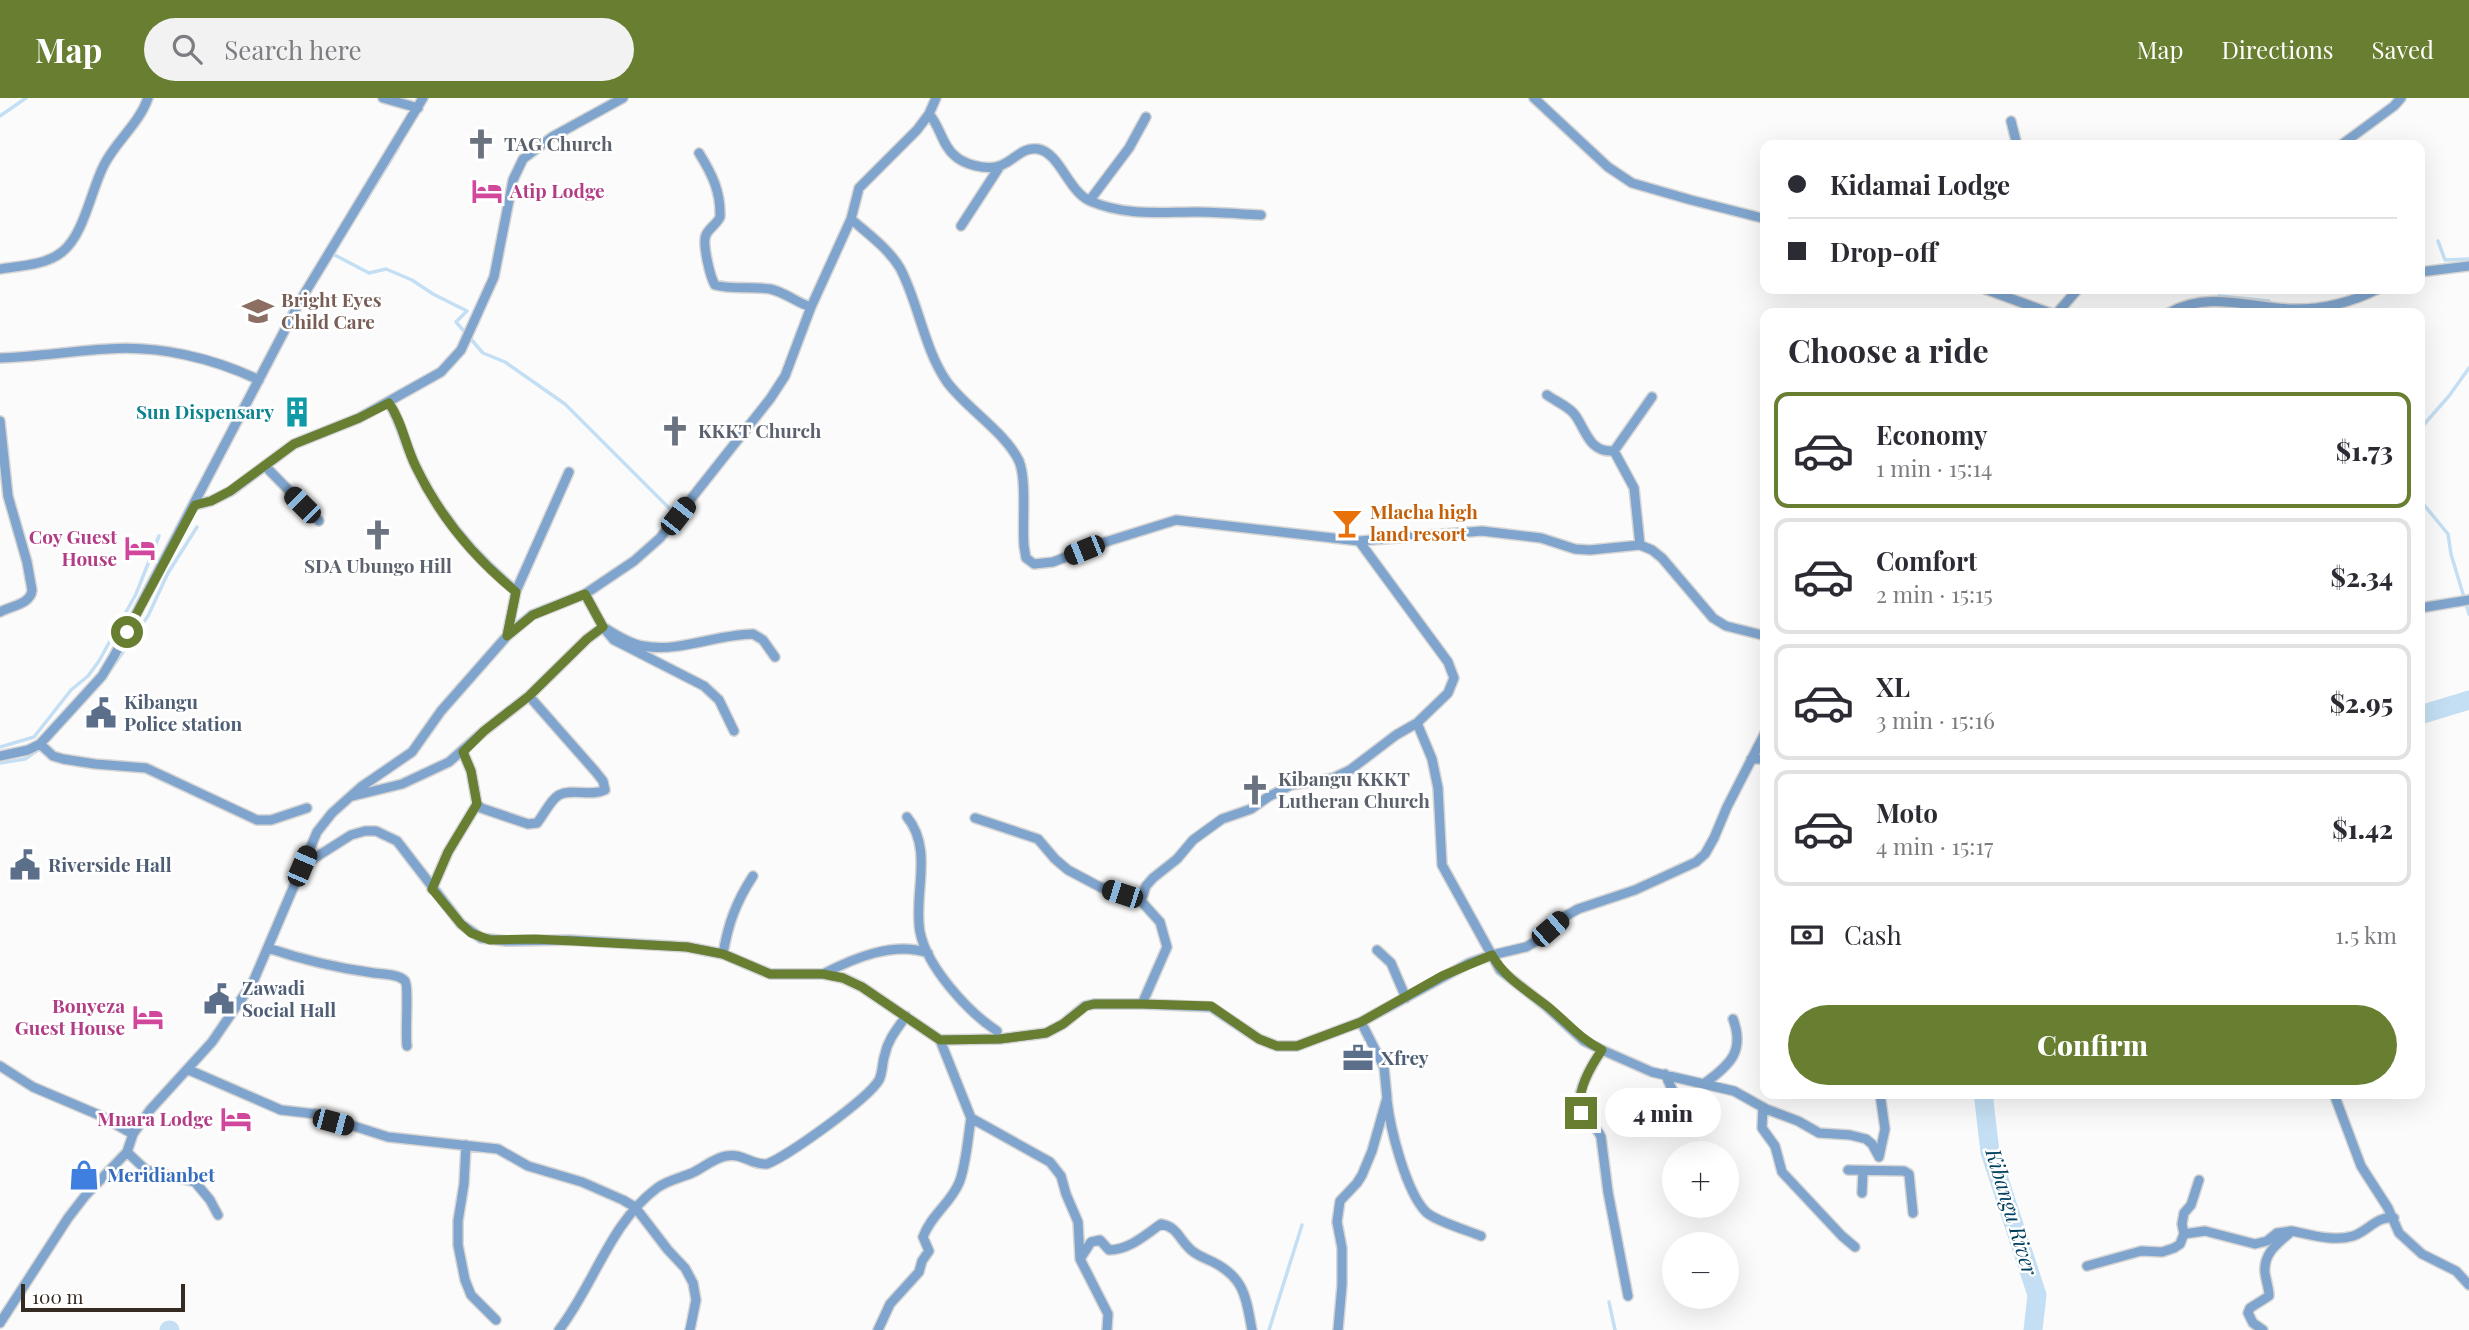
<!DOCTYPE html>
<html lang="en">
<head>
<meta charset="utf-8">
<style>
	body { margin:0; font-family:"Playfair Display",serif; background:#f2f2f3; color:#2b2b33; height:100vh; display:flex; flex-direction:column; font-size:26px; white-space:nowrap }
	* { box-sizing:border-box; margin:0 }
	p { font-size:23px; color:#7c7c81 }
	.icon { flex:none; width:38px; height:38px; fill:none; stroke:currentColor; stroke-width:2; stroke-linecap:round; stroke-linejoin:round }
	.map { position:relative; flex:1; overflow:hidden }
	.details { position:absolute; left:1760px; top:210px; width:665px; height:791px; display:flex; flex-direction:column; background:#fff; border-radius:14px; box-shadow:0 7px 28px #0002 }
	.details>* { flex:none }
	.top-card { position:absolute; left:1760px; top:42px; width:665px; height:154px; border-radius:14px; box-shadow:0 7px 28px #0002; display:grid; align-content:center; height:154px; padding:0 28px; background:#fff }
	.fabs { position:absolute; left:1662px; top:1043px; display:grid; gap:14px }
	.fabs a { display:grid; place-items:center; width:77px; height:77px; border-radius:50%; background:#fff; box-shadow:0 7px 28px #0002; font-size:35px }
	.scale { position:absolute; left:21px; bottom:18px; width:164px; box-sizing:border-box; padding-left:7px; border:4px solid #362b22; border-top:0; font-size:19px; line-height:24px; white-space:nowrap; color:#362b22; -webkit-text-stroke:5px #fff; paint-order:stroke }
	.end { position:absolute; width:32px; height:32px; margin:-16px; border:9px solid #687e30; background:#fff; box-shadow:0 0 0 4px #fff }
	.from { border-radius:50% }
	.bubble { position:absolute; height:49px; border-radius:24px; background:#fff; box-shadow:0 7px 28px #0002; font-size:23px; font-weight:800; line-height:49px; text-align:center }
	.car { position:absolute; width:21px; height:42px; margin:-21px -10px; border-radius:9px; box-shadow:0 0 5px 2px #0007; background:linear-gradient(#222 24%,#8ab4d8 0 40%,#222 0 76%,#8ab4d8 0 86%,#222 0) }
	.top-card b { display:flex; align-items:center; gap:24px; height:66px; font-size:26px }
	.top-card b+b { border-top:2px solid #e1e1e2 }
	.top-card i { width:18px; height:18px; background:#2b2b33 }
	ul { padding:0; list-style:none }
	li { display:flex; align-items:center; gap:21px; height:116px; margin:0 14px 10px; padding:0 14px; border:4px solid #e1e1e2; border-radius:14px }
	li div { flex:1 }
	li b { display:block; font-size:26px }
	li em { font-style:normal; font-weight:800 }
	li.on { border-color:#687e30 }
	li>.icon { width:63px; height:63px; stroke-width:1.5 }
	h2 { padding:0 28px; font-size:32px; line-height:84px }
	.pay { display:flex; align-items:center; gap:18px; height:77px; padding:0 28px; font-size:26px }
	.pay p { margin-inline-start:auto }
	.cta { display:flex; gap:14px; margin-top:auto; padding:14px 28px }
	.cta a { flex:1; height:80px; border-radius:42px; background:#687e30; color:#fff; font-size:28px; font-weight:800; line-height:80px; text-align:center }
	header { display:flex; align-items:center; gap:42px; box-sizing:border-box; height:98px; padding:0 35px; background:#687e30; color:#fff }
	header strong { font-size:33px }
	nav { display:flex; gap:38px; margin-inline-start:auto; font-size:24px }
	.search { width:490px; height:63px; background:#f2f2f3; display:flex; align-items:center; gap:18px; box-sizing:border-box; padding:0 24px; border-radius:38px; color:#7c7c81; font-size:26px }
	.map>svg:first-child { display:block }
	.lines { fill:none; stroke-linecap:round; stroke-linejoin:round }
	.stream { stroke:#c4dff3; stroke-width:3.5 }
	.river { stroke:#c4dff3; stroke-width:19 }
	.street-casing { stroke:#d8d6d4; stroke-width:12 }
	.street { stroke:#7fa5ce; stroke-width:9 }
	.route { stroke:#687e30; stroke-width:9 }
	.labels { text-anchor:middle; stroke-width:5; stroke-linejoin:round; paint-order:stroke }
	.worship-label { font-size:19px; font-weight:bold; fill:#5b616d; stroke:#fff; text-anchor:start }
	.hotel-label { font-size:19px; font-weight:bold; fill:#b23c85; stroke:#fff; text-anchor:end }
	.education-label { font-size:19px; font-weight:bold; fill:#785e54; stroke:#fff; text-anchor:start }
	.culture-label { font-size:19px; font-weight:bold; fill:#0d838f; stroke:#fff; text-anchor:end }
	.food-label { font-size:19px; font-weight:bold; fill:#c56008; stroke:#fff; text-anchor:start }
	.service-label { font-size:19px; font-weight:bold; fill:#4e5e75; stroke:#fff; text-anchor:start }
	.shop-label { font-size:19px; font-weight:bold; fill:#366cbe; stroke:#fff; text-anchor:start }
	.water-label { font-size:21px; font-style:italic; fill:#024060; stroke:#fff }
</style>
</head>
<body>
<header>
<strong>Map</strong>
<div class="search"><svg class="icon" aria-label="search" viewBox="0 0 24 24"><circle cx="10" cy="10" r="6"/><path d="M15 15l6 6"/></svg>Search here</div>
<nav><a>Map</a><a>Directions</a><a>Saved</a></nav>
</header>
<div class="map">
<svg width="2469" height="1232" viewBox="0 0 2469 1232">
	<rect width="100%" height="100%" fill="#fbfbfb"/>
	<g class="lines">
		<path class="stream" d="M0,18l26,-18
			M362,109l36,-59
			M2438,143l7,19 24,-1
			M331,155l38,20 17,-4 26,11 21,14 34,17 -11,11 27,31 22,9 60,42 106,106
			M2219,198l50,5
			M2420,331l29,-33 20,-28
			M2420,402l28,34 3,20 18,60
			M107,577l41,-59 20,-43 29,-46
			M0,649l34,-10 37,-47 17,-14 11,-15 37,-67 23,-58
			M0,665l25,-4 16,-11
			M1762,764l4,1
			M1609,1204l6,28
			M1269,1232l33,-105"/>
		<path class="river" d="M2420,617l49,-15
			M1985,996l-1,7 6,51 47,143 -4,35
			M169,1232h1"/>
		<g class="street-casing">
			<path id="street" d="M383,0l35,10
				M1534,0l74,69 24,16 59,17 75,19
				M929,16c11,12 13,31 25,41 10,10 32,15 45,11 14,-4 23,-20 39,-17 22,4 30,42 52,52 35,15 69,11 106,11 21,0 43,2 65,3
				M2011,23l6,24
				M2341,47l53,-39 7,-8
				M699,55c13,21 22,39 21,64 -3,7 -11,11 -14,18 -4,8 4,42 9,50 18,5 37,1 55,4 15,3 27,14 41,18
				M1090,102l39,-52 17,-31
				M851,121c17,15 37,29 49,49 19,36 24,81 47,114 19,26 59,51 72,79 8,19 3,62 5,85l2,12 8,6 19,-2 46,-18 77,-24 183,21 123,-10 59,7 34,11 15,1 50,-5 12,5 10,8 51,60 13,8 40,10
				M961,128l39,-60
				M0,171c20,-3 46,-4 62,-17 22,-17 29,-62 42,-87 12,-24 35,-41 44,-67
				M2420,174l49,-6
				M1985,191l65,24
				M2057,215l21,-24
				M2169,215c37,-22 81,-6 121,-4 31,1 60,-6 88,-20
				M0,260c36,-1 71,-7 107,-9 51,-4 106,9 152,31
				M1547,297c8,6 23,12 28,20 11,15 14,38 39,36
				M389,305c13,20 16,42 27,64 24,50 58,90 100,124
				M0,323l8,75 19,66 5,28c-1,14 -21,16 -32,22
				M265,368l54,55
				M195,407l16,-4 20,-10 63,-47 65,-26 82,-46 20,-22 33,-73 19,-97 10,-21 29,-22 71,-39
				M1640,447l-6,-57 -20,-37 38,-54
				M585,496l18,33 11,13 90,46 15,14 15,31
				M2420,510l49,-8
				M507,538l9,-45 53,-119
				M1417,625l15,36 6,29 4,77 58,105 47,37 37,34 18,9 50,22 82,19 32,18 32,12 21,12 31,2 16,4 6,5 7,13
				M40,646l13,12 10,3 32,5 51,4 111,52h14l36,-12
				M463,654l8,19 6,33 4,4 47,16 9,-1c7,-8 13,-23 22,-28 13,-7 32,2 46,-5l-2,-9 -8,-10 -66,-75
				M0,658l28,-6 12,-6 62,-68 12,-20 186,-355 123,-203
				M1751,661h15
				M353,698l49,-12 47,-22 35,-31 45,-35 58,-57 16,-12c12,7 26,17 40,19 36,7 74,-12 110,-12l10,6 12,17
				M907,719c27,33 6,78 13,115 7,35 48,80 77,99
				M975,720l63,21 17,20 13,11 32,17 41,14
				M302,768l49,-31 14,-4h11l21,10 64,83 20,14 25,3 64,-1 117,7 36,7 47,20h53l20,4 19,9 78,53 60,-1 46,-6 17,-9 22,-18 9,-2h48l69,3 48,32 18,7h20l64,-24 108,-59 23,-8 34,-8 17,-10 19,-19 16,-9 57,-19 61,-28 9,-8 9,-16 13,-31 39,-76
				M432,791l16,-37 29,-48
				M268,850c35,12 69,20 106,25 8,1 25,1 31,8 4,5 0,54 2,65
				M1377,852l14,13 15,35
				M723,856c5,-30 13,-52 30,-78
				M823,876c31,-16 71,-33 105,-21
				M1142,906l25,-57 -7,-25 -19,-21 5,-15 7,-8 24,-19 16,-19 29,-21 29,-10 17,-12 23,-12 42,-7 17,-8 46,-35 21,-12 31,-30 6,-15 -6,-16 -89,-121
				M940,942l31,78 79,44 11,14 5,18 12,28 2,37 28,55 -1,16
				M1602,952c-9,13 -29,45 -21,62 5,10 16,14 20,25l7,55 20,104
				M0,968l33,21 66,28 34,19
				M189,972l92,40 35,4 72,23 110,12 30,17 54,16 41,18 12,7 33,43 17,18 8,15 3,17 -6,30
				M1665,976l19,41
				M1705,985c25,-18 40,-32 28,-64
				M2334,996l27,72 27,42 11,25 23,21 34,17 13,14
				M1387,1002c3,28 19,92 39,112 9,9 43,19 55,24
				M1763,1009l-1,21 13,18 7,26 60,64 13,11
				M466,1047l-2,39 -6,37v24l7,35 6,15 25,25
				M127,1054l19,18 49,12 15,18 8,15
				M1879,1059l6,-28 -5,-35
				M1848,1072l56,1 5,3 4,39
				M1862,1095l1,-22
				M2184,1136l21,-3 50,13 12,-3 10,-8 14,-2
				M1080,1161l11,-17 9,-2 9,10c20,0 36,-15 52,-26 16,3 17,13 28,24 6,7 16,10 24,14 32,16 33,36 39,68
				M2087,1168l54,-15 21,1 12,-4 6,-4 4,-10 -2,-10 2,-11 7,-8 8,-25
				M0,1225l68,-105 17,-22 42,-44 6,-18 17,-24 62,-68 41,-60 64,-150 15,-19 29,-26 51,-35 29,-41 66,-75 25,-21 53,-21 49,-33 26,-23 110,-139 15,-23 26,-69 40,-88 8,-31 58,-58 12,-16 7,-16
				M559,1232c35,-45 51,-107 98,-142 11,-8 23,-10 35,-15 11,-5 22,-15 34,-17 18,-3 24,9 41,8 22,-9 101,-65 112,-84 4,-8 3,-18 6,-26 3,-15 13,-26 21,-38
				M878,1232l12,-26 29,-32 3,-11 7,-10 -6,-14c8,-22 27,-33 36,-54 7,-17 9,-46 12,-65
				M1338,1232l4,-45v-37l-5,-26 3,-21 17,-18 5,-8 10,-24 15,-53 -3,-31 -23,-45
				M2263,1232l-10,-7 -5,-10 2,-5 19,-12c0,-8 -3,-15 -4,-23 -2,-20 13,-30 27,-42 19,4 42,11 61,5 15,-5 25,-21 41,-18"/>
		</g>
		<use href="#street" class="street"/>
	</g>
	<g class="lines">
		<path class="route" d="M127,534l68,-127 16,-4 19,-10 64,-47 65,-26 30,-15c14,20 16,42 27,64 24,50 57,90 100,125l-9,44 26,-21 52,-21 18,33 -16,12 -58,57 -45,35 -21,21 8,19 6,33 -29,48 -16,37 29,35 10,9 19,7 45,-1 152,8 36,7 47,20h53l20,4 19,9 78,53 60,-1 46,-6 17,-9 23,-18 8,-2h48l69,2 48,33 18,7h20l64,-24 81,-46 50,-21c13,23 34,35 55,51 20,16 32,32 55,44 -12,17 -26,41 -21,63"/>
	</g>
	<defs>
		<g id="church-bare" transform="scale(2.415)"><path d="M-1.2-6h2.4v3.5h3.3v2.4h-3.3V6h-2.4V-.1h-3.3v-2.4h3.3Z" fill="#6b7280" stroke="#fff" stroke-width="2.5" paint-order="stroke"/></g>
		<g id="hotel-bare" transform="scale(2.415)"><path d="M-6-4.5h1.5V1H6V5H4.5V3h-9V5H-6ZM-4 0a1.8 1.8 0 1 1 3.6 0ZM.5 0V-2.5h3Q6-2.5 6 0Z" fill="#d1479c" stroke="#fff" stroke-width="2.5" paint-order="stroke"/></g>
		<g id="school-bare" transform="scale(2.415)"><path d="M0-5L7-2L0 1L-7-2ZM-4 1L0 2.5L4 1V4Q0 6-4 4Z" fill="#8d6e63" stroke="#fff" stroke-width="2.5" paint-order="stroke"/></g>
		<g id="building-bare" transform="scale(2.415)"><path d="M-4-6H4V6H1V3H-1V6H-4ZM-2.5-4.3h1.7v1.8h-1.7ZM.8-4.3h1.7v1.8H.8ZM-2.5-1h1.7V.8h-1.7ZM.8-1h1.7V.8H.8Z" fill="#0f9aa8" stroke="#fff" stroke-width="2.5" paint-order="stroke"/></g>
		<g id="bar-bare" transform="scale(2.415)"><path d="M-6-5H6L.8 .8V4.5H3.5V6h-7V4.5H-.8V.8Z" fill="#e8710a" stroke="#fff" stroke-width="2.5" paint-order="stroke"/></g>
		<g id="civic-bare" transform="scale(2.415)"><path d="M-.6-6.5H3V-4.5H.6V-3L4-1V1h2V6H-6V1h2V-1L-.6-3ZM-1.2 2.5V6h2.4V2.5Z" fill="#5c6f8a" stroke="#fff" stroke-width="2.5" paint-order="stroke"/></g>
		<g id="office-bare" transform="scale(2.415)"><path d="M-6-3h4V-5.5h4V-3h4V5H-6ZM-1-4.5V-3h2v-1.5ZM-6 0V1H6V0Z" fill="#5c6f8a" stroke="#fff" stroke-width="2.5" paint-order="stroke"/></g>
		<g id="shop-bare" transform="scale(2.415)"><path d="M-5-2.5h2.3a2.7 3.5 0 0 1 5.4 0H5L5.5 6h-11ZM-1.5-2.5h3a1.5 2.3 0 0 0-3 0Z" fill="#3f7fe0" stroke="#fff" stroke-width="2.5" paint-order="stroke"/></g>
	</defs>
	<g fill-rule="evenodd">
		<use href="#church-bare" x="481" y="46"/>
		<use href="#hotel-bare" x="487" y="93"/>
		<use href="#school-bare" x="258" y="213"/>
		<use href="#building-bare" x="297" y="314"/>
		<use href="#church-bare" x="675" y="333"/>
		<use href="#bar-bare" x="1347" y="425"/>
		<use href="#church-bare" x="378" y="437"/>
		<use href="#hotel-bare" x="140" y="450"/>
		<use href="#civic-bare" x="101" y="615"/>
		<use href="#church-bare" x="1255" y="692"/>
		<use href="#civic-bare" x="25" y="767"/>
		<use href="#civic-bare" x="219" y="901"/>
		<use href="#hotel-bare" x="148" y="919"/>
		<use href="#office-bare" x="1358" y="960"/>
		<use href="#hotel-bare" x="236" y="1021"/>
		<use href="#shop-bare" x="84" y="1077"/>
	</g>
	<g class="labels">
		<g class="worship-label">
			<text x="504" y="53">TAG Church</text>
			<text x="698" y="340">KKKT Church</text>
			<text x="378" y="475" text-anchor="middle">SDA Ubungo Hill</text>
			<text x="1278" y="688">Kibangu KKKT<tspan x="1278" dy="22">Lutheran Church</tspan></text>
		</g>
		<g class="hotel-label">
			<text x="510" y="100" text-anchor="start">Atip Lodge</text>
			<text x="117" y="446">Coy Guest<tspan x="117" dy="22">House</tspan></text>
			<text x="125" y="915">Bonyeza<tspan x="125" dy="22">Guest House</tspan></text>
			<text x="213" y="1028">Mnara Lodge</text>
		</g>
		<g class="education-label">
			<text x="281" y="209">Bright Eyes<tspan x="281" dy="22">Child Care</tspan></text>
		</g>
		<g class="culture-label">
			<text x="274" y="321">Sun Dispensary</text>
		</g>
		<g class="food-label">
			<text x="1370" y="421">Mlacha high<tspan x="1370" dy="22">land resort</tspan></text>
		</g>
		<g class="service-label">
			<text x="124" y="611">Kibangu<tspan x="124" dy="22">Police station</tspan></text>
			<text x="48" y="774">Riverside Hall</text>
			<text x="242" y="897">Zawadi<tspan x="242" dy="22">Social Hall</tspan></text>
			<text x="1381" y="967">Xfrey</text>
		</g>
		<g class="shop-label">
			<text x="107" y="1084">Meridianbet</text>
		</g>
		<g class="water-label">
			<text transform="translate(2011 1114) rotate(73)" y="7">Kibangu River</text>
		</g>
	</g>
</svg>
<div class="fabs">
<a>+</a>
<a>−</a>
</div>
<div class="scale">100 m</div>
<i class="end from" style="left:127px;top:534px"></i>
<i class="end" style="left:1581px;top:1015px"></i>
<div class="bubble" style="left:1605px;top:990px;width:116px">4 min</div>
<i class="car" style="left:302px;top:407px;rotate:315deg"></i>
<i class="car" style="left:678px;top:418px;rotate:38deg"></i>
<i class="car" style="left:1084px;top:452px;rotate:248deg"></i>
<i class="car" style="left:302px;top:768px;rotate:23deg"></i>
<i class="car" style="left:1122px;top:796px;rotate:288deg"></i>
<i class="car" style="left:1550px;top:831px;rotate:49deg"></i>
<i class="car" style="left:333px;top:1024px;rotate:105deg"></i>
<div class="top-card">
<b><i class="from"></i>Kidamai Lodge</b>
<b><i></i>Drop-off</b>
</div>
<section class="details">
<h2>Choose a ride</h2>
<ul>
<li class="on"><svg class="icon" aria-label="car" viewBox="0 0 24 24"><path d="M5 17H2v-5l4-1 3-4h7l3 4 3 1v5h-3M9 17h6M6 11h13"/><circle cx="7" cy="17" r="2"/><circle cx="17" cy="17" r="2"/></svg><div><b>Economy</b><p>1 min · 15:14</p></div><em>$1.73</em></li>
<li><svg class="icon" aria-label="car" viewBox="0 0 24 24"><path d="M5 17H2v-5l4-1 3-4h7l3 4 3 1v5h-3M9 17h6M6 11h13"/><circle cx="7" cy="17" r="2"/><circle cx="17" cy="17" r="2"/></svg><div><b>Comfort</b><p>2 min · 15:15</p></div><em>$2.34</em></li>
<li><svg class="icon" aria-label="car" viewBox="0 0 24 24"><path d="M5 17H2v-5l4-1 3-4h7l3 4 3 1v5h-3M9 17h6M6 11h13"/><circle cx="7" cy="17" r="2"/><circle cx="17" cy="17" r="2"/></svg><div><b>XL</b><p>3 min · 15:16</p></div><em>$2.95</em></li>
<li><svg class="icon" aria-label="car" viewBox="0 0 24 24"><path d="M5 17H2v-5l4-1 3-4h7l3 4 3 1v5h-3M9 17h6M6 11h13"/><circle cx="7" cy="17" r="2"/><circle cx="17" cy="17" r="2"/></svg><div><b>Moto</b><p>4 min · 15:17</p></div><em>$1.42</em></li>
</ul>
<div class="pay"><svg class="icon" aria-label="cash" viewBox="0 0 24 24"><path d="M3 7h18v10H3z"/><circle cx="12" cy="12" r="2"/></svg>Cash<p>1.5 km</p></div>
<div class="cta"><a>Confirm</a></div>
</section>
</div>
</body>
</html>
